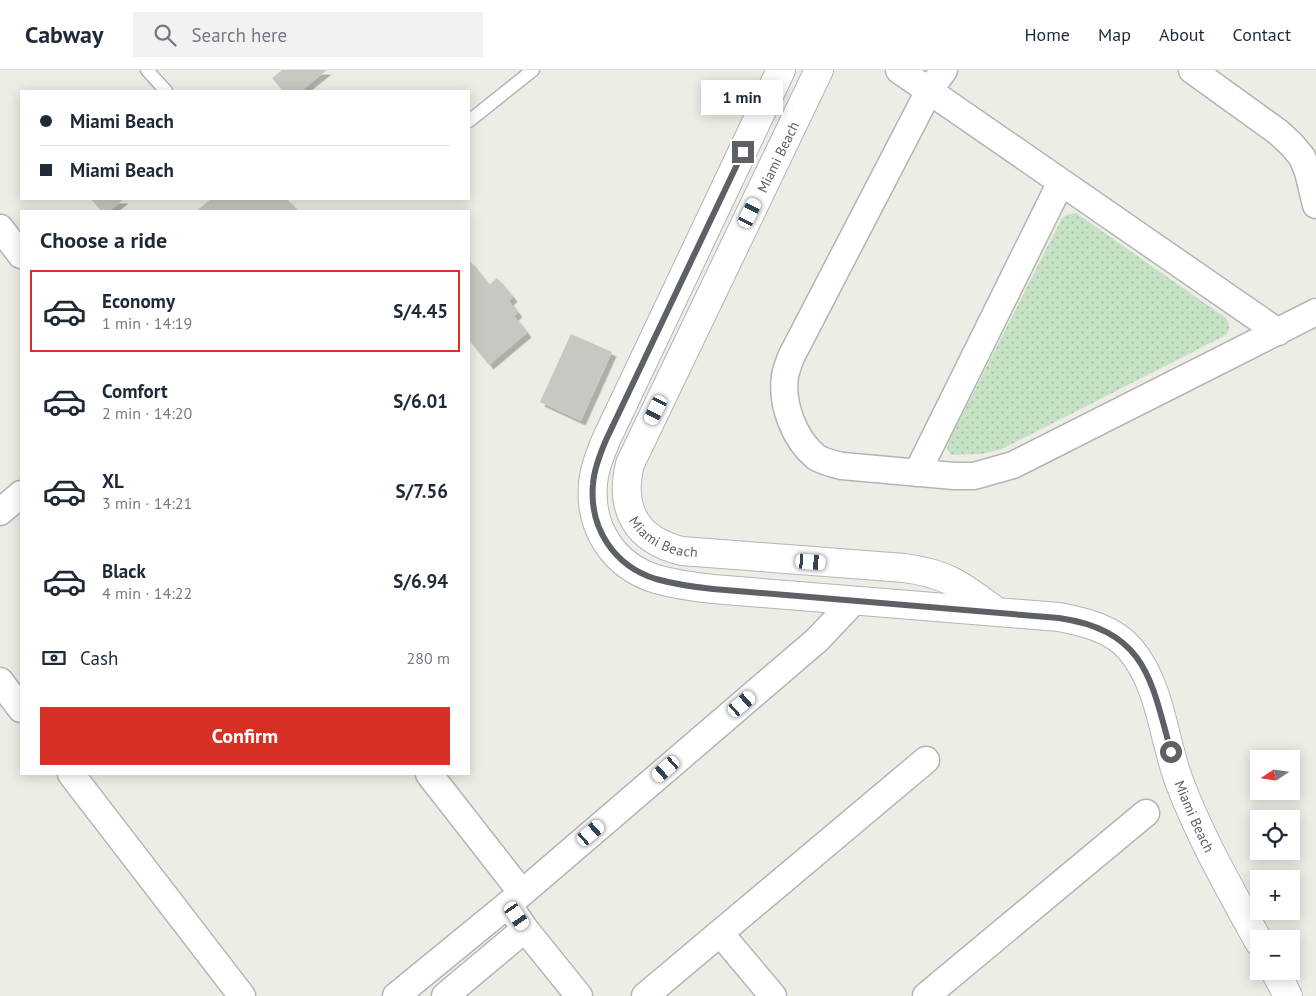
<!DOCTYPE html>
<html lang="en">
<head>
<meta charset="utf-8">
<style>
	body { margin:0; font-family:"PT Sans",sans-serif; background:#f2f2f3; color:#1f2937; height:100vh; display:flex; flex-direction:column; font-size:19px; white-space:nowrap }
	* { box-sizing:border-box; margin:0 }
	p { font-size:16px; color:#747a83 }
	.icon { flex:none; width:28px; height:28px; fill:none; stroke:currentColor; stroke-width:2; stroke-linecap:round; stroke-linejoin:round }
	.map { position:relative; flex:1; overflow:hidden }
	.panel { position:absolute; left:20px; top:140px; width:450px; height:565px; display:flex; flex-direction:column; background:#fff; border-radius:0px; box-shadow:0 2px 12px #0003 }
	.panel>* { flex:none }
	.top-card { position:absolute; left:20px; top:20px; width:450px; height:110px; border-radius:0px; box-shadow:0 2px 12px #0003; display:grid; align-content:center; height:110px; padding:0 20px; background:#fff }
	.needle { width:32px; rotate:257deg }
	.controls { position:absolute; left:1250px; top:680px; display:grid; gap:10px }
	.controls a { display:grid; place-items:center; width:50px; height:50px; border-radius:0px; background:#fff; box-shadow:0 2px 12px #0003; font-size:25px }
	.end { position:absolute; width:22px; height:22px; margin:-11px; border:6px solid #5d6064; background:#fff; box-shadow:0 0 0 2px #fff }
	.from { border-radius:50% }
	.bubble { position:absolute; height:35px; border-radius:0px; background:#fff; box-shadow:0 2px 12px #0003; font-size:16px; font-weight:800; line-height:35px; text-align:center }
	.car { position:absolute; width:15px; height:30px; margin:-15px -8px; border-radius:6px; box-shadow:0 0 4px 1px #0007; background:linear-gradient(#fff 24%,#345 0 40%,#fff 0 76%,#345 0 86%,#fff 0) }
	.top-card b { display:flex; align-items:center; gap:18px; height:48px; font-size:19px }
	.top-card b+b { border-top:1px solid #e0e1e3 }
	.top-card i { width:12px; height:12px; background:#1f2937 }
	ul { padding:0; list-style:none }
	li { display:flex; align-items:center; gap:15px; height:82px; margin:0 10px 8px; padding:0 10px; border:2px solid transparent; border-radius:0px }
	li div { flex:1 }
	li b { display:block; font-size:19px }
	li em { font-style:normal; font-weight:800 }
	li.on { border-color:#d93025 }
	li>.icon { width:45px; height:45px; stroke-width:1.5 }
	h2 { padding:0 20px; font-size:22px; line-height:60px }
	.pay { display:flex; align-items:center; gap:12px; height:55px; padding:0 20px; font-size:19px }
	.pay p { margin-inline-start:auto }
	.action { display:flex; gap:10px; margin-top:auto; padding:10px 20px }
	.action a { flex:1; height:58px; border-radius:0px; background:#d93025; color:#fff; font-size:20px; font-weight:800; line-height:58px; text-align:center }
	header { display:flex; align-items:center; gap:30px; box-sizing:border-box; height:70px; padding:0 25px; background:#fff; border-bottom:1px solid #e0e1e3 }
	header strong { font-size:24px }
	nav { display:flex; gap:28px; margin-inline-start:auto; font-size:18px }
	.search { width:350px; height:45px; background:#f2f2f3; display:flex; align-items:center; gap:12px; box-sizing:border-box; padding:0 18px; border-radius:0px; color:#747a83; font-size:19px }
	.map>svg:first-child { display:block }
	.park { fill:url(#park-dots) }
	.building { fill:#c9c7c2; filter:url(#shadow) }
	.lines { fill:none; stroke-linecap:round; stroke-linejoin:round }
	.lane-casing { stroke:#b2b5b8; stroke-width:15 }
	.street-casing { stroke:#b2b5b8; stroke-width:29 }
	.secondary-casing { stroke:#b2b4b8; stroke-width:30 }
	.lane { stroke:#fff; stroke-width:12 }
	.street { stroke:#fff; stroke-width:26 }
	.secondary { stroke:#fff; stroke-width:28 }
	.route { stroke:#5d6064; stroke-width:6 }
	.labels { text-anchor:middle; stroke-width:4.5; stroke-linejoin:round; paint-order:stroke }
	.street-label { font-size:14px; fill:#5d6064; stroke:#fff }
</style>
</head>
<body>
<header>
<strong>Cabway</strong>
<div class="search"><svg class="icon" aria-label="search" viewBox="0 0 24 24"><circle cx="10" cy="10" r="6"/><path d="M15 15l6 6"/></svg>Search here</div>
<nav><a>Home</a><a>Map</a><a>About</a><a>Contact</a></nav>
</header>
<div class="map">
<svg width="1316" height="926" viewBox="0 0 1316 926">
	<defs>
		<pattern id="park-dots" width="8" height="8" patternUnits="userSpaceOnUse" patternTransform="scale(1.25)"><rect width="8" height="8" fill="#c5e2c5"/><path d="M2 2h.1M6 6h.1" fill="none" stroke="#a3bba4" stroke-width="1.8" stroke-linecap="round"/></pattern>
		<filter id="shadow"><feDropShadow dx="4.5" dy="4.5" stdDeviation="0" flood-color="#0004"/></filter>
	</defs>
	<rect width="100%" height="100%" fill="#edece5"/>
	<path class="park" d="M1076,143l150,105c4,6 4,12 0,17l-224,114 -20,5 -31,1 -4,-6 2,-8 113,-223 4,-3z"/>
	<path class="building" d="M282,0h45l-26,21h-18l-11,-13z
		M91,129h33l-15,12h-8z
		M211,129h76l11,12h-102z
		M469,190l20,25 8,-7 16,19 -4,4 9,12 -4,3 13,17 -38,32 -20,-25z
		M571,264l41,18 -31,69 -41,-19z"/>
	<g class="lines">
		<g class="lane-casing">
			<path id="lane" d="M147,0l19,21
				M469,51l64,-51"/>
		</g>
		<g class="street-casing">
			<path id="street" d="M899,0l379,262
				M944,0l-15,21 -138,266c-2,6 -5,13 -6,19 -4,28 9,63 31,81 8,5 17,7 26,9l112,10h20l39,-11 303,-153
				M1192,0l86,62 14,13 10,12 6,15 8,33
				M0,158l21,27
				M917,403l144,-291
				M0,442l21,-18
				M0,611l21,28
				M71,704l171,222
				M429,704l93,119
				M508,834l17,25 54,67
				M720,863l53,63
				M396,926l126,-103 295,-253 37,-39
				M445,926l80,-67
				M645,926l281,-236
				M926,926l220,-183"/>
		</g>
		<g class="secondary-casing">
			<g id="secondary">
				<path id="s1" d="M781,0l-175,370c-6,14 -12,29 -13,44 -4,44 21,82 63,95 18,5 38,8 57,10l346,28c26,5 55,12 72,33 30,36 32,88 48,131 21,56 51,108 80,161"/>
				<path id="s2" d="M819,0l-189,394c-11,45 6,76 52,87l222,17c45,6 58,18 93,44"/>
				<path d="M1275,901l13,25"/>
			</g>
		</g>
		<use href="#lane" class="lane"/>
		<use href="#street" class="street"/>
		<use href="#secondary" class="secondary"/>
	</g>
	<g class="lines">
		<path class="route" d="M743,82l-137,288c-6,14 -12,29 -13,44 -4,44 21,82 63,95 18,5 38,8 57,10l346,29c87,13 92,61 112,134"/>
	</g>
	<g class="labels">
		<g class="street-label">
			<text transform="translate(778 87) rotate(-64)" y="5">Miami Beach</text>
			<text dy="5" stroke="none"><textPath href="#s2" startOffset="530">Miami Beach</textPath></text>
			<text dy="5" stroke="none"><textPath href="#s1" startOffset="1244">Miami Beach</textPath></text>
		</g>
	</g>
</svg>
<div class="controls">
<a><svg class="needle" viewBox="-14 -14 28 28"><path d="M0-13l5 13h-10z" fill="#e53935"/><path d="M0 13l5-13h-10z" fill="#747a83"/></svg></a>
<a><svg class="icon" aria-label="locate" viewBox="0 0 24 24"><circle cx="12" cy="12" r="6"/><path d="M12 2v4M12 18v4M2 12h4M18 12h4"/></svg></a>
<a>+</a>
<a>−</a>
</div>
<i class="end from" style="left:1171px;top:682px"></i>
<i class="end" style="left:743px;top:82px"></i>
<div class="bubble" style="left:701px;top:10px;width:82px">1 min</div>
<i class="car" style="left:750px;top:143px;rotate:26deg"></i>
<i class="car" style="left:656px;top:340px;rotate:206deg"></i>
<i class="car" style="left:811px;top:492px;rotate:94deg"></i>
<i class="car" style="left:742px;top:634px;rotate:49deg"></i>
<i class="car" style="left:666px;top:699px;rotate:229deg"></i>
<i class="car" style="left:591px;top:763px;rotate:49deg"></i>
<i class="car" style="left:517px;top:846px;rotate:145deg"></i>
<div class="top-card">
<b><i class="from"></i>Miami Beach</b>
<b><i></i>Miami Beach</b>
</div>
<section class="panel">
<h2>Choose a ride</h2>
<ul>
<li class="on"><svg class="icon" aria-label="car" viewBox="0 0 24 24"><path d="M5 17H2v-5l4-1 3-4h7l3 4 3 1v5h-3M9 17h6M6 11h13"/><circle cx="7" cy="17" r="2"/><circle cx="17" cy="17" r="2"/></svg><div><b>Economy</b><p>1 min · 14:19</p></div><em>S/4.45</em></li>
<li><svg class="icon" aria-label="car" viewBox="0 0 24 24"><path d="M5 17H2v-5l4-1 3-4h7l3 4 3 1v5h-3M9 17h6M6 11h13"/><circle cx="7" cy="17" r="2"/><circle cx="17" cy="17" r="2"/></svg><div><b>Comfort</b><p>2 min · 14:20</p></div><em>S/6.01</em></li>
<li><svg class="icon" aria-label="car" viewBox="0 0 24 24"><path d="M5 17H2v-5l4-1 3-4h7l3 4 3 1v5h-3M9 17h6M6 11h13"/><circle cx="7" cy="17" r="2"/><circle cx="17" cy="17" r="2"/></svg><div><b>XL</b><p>3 min · 14:21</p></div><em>S/7.56</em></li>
<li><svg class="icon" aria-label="car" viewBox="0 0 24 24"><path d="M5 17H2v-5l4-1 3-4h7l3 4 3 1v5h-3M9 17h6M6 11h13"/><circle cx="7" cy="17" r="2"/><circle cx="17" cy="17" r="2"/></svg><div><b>Black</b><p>4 min · 14:22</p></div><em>S/6.94</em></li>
</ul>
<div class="pay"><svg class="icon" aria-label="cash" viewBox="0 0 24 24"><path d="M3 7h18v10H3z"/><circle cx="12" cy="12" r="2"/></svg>Cash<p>280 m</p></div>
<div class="action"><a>Confirm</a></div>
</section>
</div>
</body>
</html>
